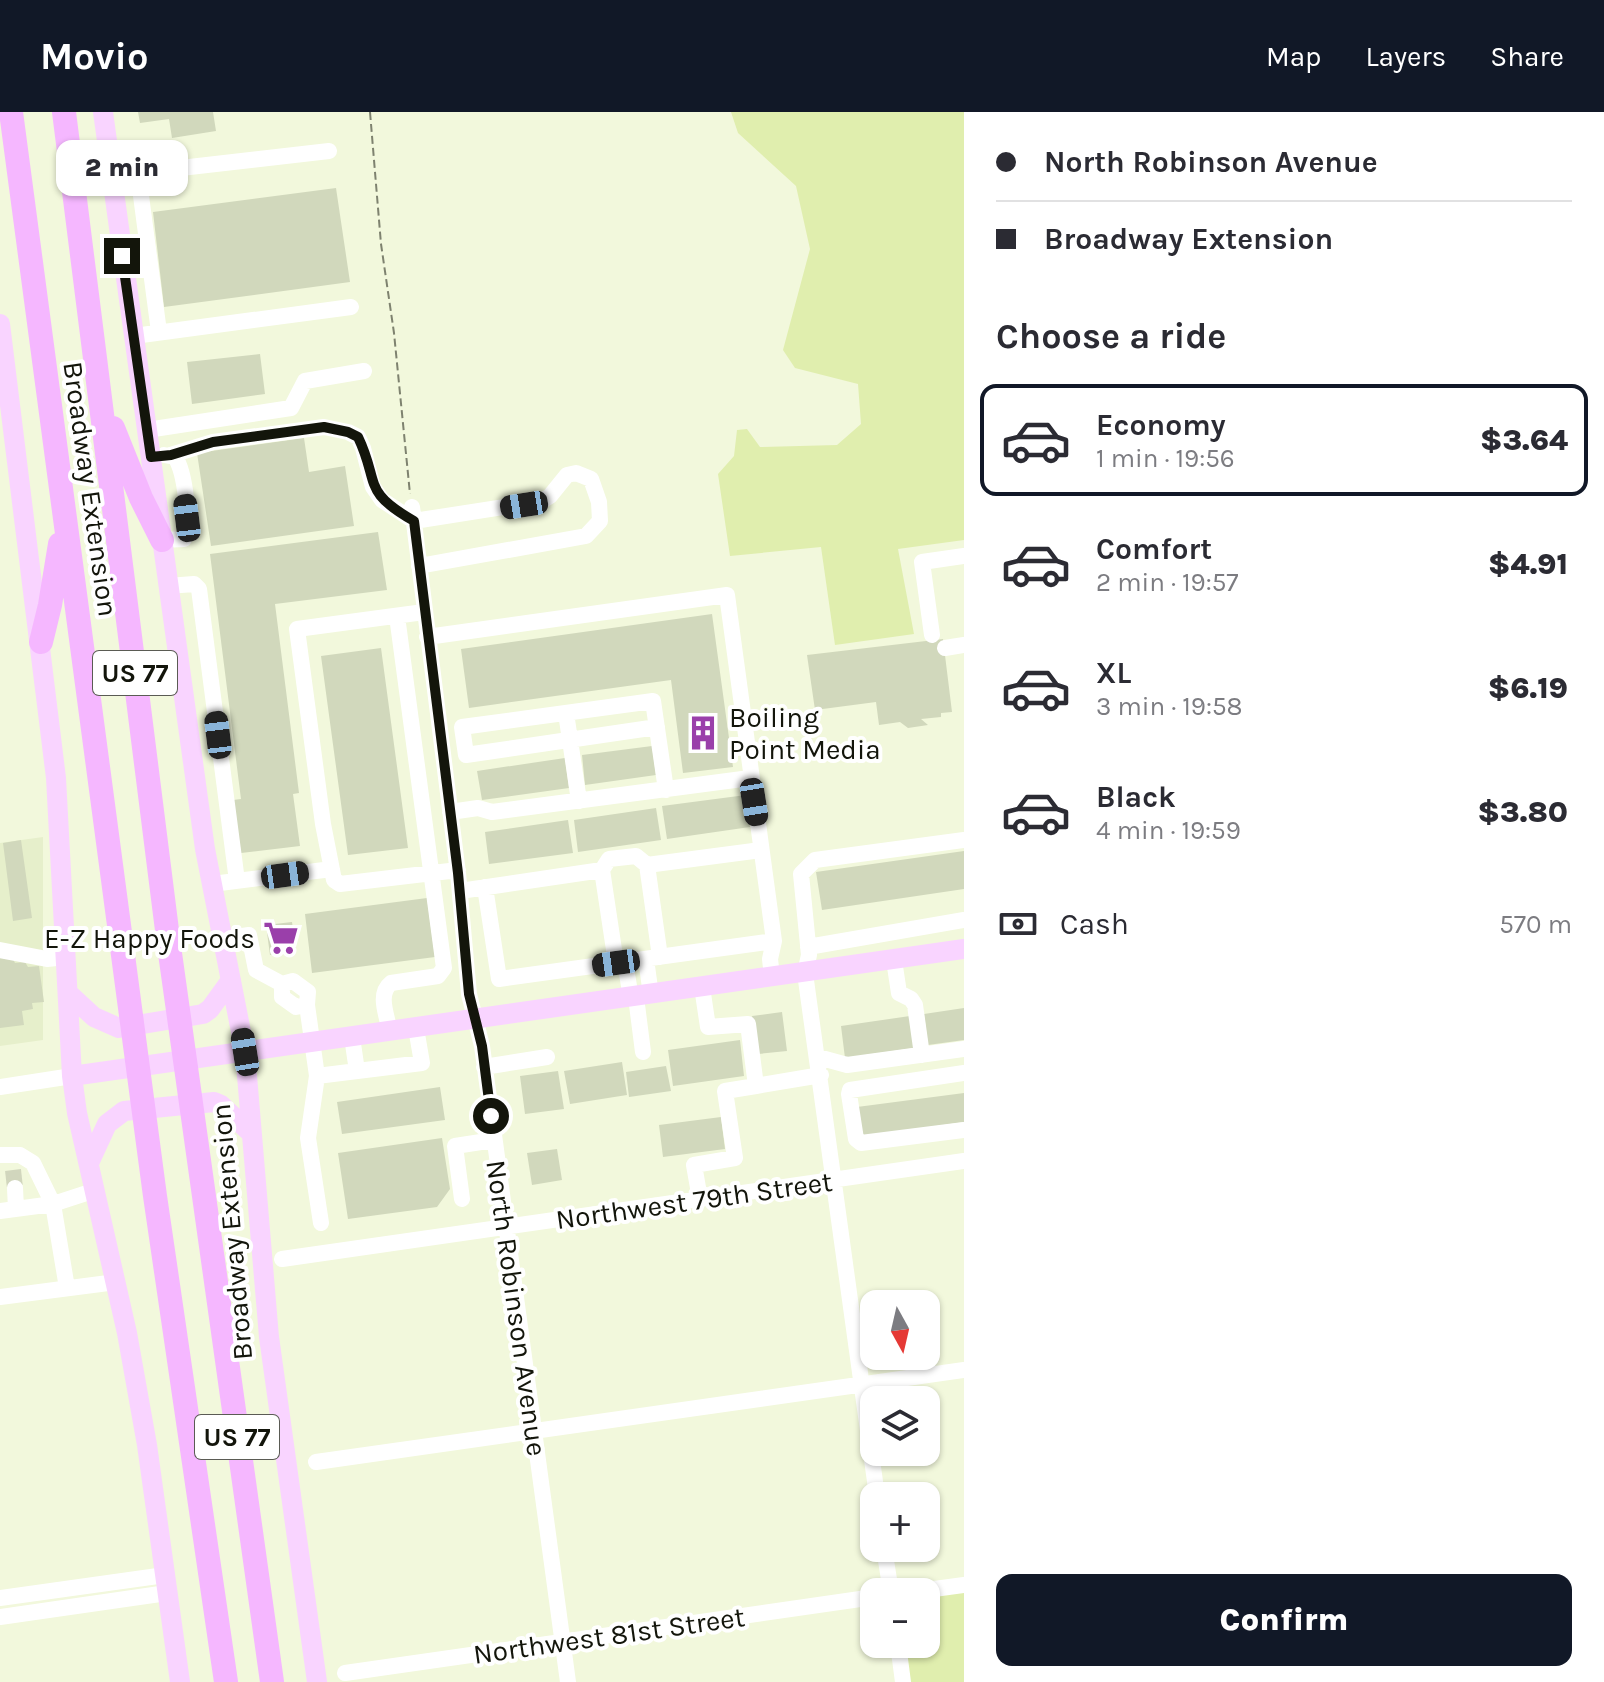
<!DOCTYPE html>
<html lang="en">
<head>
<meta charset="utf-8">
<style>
	body { margin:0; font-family:Karla,sans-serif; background:#f2f2f3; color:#2b2b33; height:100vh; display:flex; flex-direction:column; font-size:30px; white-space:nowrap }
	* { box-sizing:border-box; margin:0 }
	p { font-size:26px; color:#7c7c81 }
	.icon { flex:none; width:44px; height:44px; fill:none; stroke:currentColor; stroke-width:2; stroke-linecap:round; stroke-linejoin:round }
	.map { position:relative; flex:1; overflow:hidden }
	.side { display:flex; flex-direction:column; background:#fff; width:640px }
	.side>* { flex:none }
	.hud { display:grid; align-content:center; height:176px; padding:0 32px; background:#fff }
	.needle { width:52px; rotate:172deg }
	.controls { position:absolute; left:860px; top:1178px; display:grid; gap:16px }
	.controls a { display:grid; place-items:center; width:80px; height:80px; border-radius:16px; background:#fff; box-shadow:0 2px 6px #0004; font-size:40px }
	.end { position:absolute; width:36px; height:36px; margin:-18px; border:10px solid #13150b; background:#fff; box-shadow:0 0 0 4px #fff }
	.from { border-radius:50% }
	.bubble { position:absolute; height:56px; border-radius:16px; background:#fff; box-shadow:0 2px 6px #0004; font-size:26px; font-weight:800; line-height:56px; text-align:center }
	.car { position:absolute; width:24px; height:48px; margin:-24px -12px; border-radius:10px; box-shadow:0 0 6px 2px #0007; background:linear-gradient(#222 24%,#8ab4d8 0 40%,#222 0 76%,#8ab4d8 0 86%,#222 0) }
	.hud b { display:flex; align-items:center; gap:28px; height:76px; font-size:30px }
	.hud b+b { border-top:2px solid #e1e1e2 }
	.hud i { width:20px; height:20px; background:#2b2b33 }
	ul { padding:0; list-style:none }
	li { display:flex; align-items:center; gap:24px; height:112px; margin:0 16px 12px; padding:0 16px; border:4px solid transparent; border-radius:16px }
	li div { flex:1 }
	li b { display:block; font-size:30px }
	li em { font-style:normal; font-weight:800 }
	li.active { border-color:#111827 }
	li>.icon { width:72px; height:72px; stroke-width:1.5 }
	h2 { padding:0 32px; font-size:36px; line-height:96px }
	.pay { display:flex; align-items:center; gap:20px; height:88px; padding:0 32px; font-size:30px }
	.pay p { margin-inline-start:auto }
	.button { display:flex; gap:16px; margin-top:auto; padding:16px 32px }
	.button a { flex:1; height:92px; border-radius:16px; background:#111827; color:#fff; font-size:32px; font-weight:800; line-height:92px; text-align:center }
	header { display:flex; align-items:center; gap:48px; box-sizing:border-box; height:112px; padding:0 40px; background:#111827; color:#fff }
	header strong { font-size:38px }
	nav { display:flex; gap:44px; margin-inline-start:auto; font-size:28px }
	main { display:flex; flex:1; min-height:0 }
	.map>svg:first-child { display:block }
	.built { fill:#e6efcb }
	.green { fill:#e0eeae }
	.building { fill:#d1d8bc }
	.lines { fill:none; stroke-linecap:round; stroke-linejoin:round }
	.minor-tunnel { stroke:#d1d6bd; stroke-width:16; stroke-dasharray:16 8; stroke-linecap:butt }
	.path { stroke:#7e826f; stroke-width:2; stroke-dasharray:8 4; stroke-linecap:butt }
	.minor { stroke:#fff; stroke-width:16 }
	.major { stroke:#f9d4ff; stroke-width:20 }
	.highway { stroke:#f5b7ff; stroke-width:24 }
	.route { stroke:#13150b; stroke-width:10 }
	.labels { text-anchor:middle; stroke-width:8; stroke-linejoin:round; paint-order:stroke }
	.shield { fill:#fff; stroke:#5a5b54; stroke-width:2 }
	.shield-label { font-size:26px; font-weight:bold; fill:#13150b }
	.street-label { font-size:28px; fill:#13150b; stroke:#fff }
	.poi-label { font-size:28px; fill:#13150b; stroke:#fff; text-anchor:start }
</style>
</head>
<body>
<header>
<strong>Movio</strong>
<nav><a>Map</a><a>Layers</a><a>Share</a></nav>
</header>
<main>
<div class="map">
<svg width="964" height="1570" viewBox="0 0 964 1570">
	<rect width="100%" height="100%" fill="#f2f8dc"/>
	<path class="built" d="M43,725v203l-43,6v-203z"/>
	<path class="green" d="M731,0h233v428l-66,9 16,85 -79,11 -14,-98 -91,9 -12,-82 16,-18 3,-26 10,-1 13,18 77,-2 24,-21 -3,-40 -63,-16 -12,-18 27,-101 -14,-63 -58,-53z
		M964,1480v90h-54l-5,-38h21v-46z"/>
	<path class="building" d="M138,0h75l3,19 -44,7 -3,-19 -29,4z
		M336,76l14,94 -186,25 -11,-95z
		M260,242l5,40 -73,10 -5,-42z
		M304,326l5,34 36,-6 9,60 -143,20 -14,-93z
		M378,420l9,58 -112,14 24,189 -6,1 7,52 -59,7 -8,-53 8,-1 -31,-245z
		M712,502l21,153 -50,6 -12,-93 -202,28 -8,-59z
		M943,527l9,73 -11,1v4l-20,2 7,6 -20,3 -8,-6 -21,3 -3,-23 -61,8 -8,-55z
		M381,536l27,200 -60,7 -27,-199z
		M652,634l4,29 -71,10 -3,-30z
		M565,646l4,30 -87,12 -5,-29z
		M746,683l4,32 -83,12 -5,-33z
		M656,696l5,32 -83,12 -4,-32z
		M568,708l5,33 -84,11 -4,-32z
		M21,728l11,78 -19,3 -10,-78z
		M964,739v38l-142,21 -6,-38z
		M427,786l8,59 -123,16 -7,-59z
		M292,810l4,29 -26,4 -4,-30z
		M12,845l3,6 10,-1 3,5 11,-1 5,36 -12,1 1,6 -11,2 2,14 -24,3v-70z
		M964,896v32l-36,5 -4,-31z
		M782,900l5,39 -29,3 -6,-38z
		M910,904l4,32 -69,10 -4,-32z
		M740,928l4,36 -71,10 -5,-36z
		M622,950l5,33 -57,9 -6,-33z
		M666,954l5,25 -42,6 -3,-25z
		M558,959l6,38 -39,5 -5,-38z
		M440,975l5,33 -103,14 -5,-32z
		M964,981v29l-103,15 -4,-30z
		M721,1005l4,32 -62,8 -4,-32z
		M442,1026l8,51 -13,18 -89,12 -10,-66z
		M557,1037l5,31 -30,5 -5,-32z"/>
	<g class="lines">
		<path class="minor-tunnel" d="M13,1058l2,18"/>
		<path class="path" d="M370,0l11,132 13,89 16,161"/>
		<path class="minor" d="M138,61l21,159
			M111,64l218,-25
			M134,224l217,-29
			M147,318l144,-22 14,-27 59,-10
			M171,343l42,-13 111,-15 24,5 10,5 5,11 10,39 9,13 32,21 128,-20 8,-5 17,-21 9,-2 15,6 8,23 1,19 -14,15 -167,30
			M412,395l46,366 11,121 13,52 86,636
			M162,428l22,-1c7,-17 1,-67 -9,-82l-11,-2
			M168,474l26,-2 5,5 38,292
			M424,500l-127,17 26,195 11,56 6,4 118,-14
			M932,523l-10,-73 42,-6
			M427,525l300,-42 47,346 -4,18 2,18
			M945,536l19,-3
			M566,601l13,88
			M657,615l-191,28 -4,-28 191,-26 13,89
			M450,700l28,-4 14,4 258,-34
			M647,753l13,92
			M602,758l14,93
			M212,772l120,-15
			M485,775l14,92 275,-38
			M460,779l142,-21 7,-11 27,-3 11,9 114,-15
			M223,827l26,-4 7,35 26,14 11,-3 15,11 -1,13 10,71 -9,62 13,85
			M808,835l156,-27
			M0,838l47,9 19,-2
			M646,847l5,36
			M894,848l5,33 12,6 4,6 7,50
			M625,850l6,36
			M282,872v13l14,10 11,-2
			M702,875l6,40 40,-3 8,62 65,-11
			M636,885l7,55
			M390,920c-3,-17 -13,-38 1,-49l47,-7 6,-8 -47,-352
			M352,925l5,34
			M818,945l29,8 117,-16
			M484,955l63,-10
			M964,961l-114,17 -1,4 7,45 5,4 103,-13
			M317,964l105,-13 -6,-35
			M0,975l72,-11
			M0,1043h20l13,8 20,41 -53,7
			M15,1076l1,21
			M462,1087l-7,-53 39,-6
			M700,1087l-6,-34 41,-7 -10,-67 31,-5
			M282,1147l682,-98
			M67,1176l-14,-84 43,-14
			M0,1185l116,-15
			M316,1350l648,-92
			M877,1384l-72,-523 4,-18 -8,-81 14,-14 149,-20
			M884,1436l7,44
			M912,1480l52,-7
			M0,1486l165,-23
			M0,1505l167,-24
			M898,1532l5,38
			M345,1561l529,-76"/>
		<path class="major" d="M103,0l102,737 40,203 24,285 48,345
			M0,212l56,454 16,298 5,37 50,220 20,112 33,237
			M68,881l26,24 25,11 84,-14 7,-5 21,-29
			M72,964l892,-127
			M89,1051l18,-39 17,-13 90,-9 7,3 30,28"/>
		<path class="highway" d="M11,0l144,1084 71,486
			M64,0l105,834 103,736
			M113,316l28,70 21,42
			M41,530l9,-37 10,-61"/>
	</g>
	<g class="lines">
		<path class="route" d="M122,144l29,201 20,-2 42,-13 111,-15 24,5 10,5c22,46 3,54 56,84l44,352 11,121 13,52 9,70"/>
	</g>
	<defs>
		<g id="building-bare" transform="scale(2.76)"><path d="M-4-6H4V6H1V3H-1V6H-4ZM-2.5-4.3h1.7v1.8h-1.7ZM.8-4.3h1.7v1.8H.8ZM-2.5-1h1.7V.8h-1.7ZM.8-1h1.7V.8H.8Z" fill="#9a3faa" stroke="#fff" stroke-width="2.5" paint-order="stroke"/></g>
		<g id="supermarket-bare" transform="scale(2.76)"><path d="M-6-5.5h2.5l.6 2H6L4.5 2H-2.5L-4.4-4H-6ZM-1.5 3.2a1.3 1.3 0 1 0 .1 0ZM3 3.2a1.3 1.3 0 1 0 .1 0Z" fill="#9a3faa" stroke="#fff" stroke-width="2.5" paint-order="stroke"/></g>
	</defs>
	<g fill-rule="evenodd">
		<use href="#building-bare" x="703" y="621"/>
		<use href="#supermarket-bare" x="281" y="826"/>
	</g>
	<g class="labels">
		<g class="shield">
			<rect x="93" y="539" width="84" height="44" rx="6"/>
			<rect x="195" y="1303" width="84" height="44" rx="6"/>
		</g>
		<g class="shield-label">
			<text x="135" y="570">US 77</text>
			<text x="237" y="1334">US 77</text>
		</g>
		<g class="street-label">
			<text transform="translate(91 377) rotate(82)" y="10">Broadway Extension</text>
			<text transform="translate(694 1088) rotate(-8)" y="10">Northwest 79th Street</text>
			<text transform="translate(231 1120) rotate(-95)" y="10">Broadway Extension</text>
			<text transform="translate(517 1196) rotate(82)" y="10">North Robinson Avenue</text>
			<text transform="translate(609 1523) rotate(-8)" y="10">Northwest 81st Street</text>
		</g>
		<g class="poi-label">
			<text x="729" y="615">Boiling<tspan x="729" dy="32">Point Media</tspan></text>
			<text x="255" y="836" text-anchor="end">E-Z Happy Foods</text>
		</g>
	</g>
</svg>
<div class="controls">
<a><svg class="needle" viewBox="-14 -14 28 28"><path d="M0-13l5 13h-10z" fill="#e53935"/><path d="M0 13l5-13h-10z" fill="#7c7c81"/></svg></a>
<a><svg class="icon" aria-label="layers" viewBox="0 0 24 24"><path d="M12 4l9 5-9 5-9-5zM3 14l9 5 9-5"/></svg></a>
<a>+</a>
<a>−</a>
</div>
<i class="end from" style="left:491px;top:1004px"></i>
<i class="end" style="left:122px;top:144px"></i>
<div class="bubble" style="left:56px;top:28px;width:132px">2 min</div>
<i class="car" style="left:524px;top:393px;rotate:261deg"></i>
<i class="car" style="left:187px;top:406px;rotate:353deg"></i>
<i class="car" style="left:218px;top:623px;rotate:353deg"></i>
<i class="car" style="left:754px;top:690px;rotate:171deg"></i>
<i class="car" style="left:285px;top:763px;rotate:82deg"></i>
<i class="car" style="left:616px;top:851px;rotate:262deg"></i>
<i class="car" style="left:245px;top:940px;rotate:351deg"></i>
</div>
<section class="side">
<div class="hud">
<b><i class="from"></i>North Robinson Avenue</b>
<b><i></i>Broadway Extension</b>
</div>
<h2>Choose a ride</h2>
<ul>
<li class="active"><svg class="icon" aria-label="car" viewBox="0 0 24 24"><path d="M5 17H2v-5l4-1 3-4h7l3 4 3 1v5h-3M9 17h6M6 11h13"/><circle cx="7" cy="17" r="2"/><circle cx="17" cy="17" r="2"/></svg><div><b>Economy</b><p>1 min · 19:56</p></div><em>$3.64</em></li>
<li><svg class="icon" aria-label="car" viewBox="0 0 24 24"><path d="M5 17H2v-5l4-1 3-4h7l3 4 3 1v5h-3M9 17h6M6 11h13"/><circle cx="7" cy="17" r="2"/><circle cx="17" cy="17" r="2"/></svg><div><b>Comfort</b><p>2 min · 19:57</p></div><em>$4.91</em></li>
<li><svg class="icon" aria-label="car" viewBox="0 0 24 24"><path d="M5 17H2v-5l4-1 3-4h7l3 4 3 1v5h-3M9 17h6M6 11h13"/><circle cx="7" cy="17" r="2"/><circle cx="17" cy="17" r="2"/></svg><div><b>XL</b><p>3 min · 19:58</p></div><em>$6.19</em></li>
<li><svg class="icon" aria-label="car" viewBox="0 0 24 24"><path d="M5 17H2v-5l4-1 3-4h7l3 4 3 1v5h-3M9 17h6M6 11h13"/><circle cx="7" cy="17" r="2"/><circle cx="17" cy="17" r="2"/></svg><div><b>Black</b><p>4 min · 19:59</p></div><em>$3.80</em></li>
</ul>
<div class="pay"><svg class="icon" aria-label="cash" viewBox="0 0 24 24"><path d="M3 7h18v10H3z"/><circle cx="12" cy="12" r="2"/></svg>Cash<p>570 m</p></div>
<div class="button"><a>Confirm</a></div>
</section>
</main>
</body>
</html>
